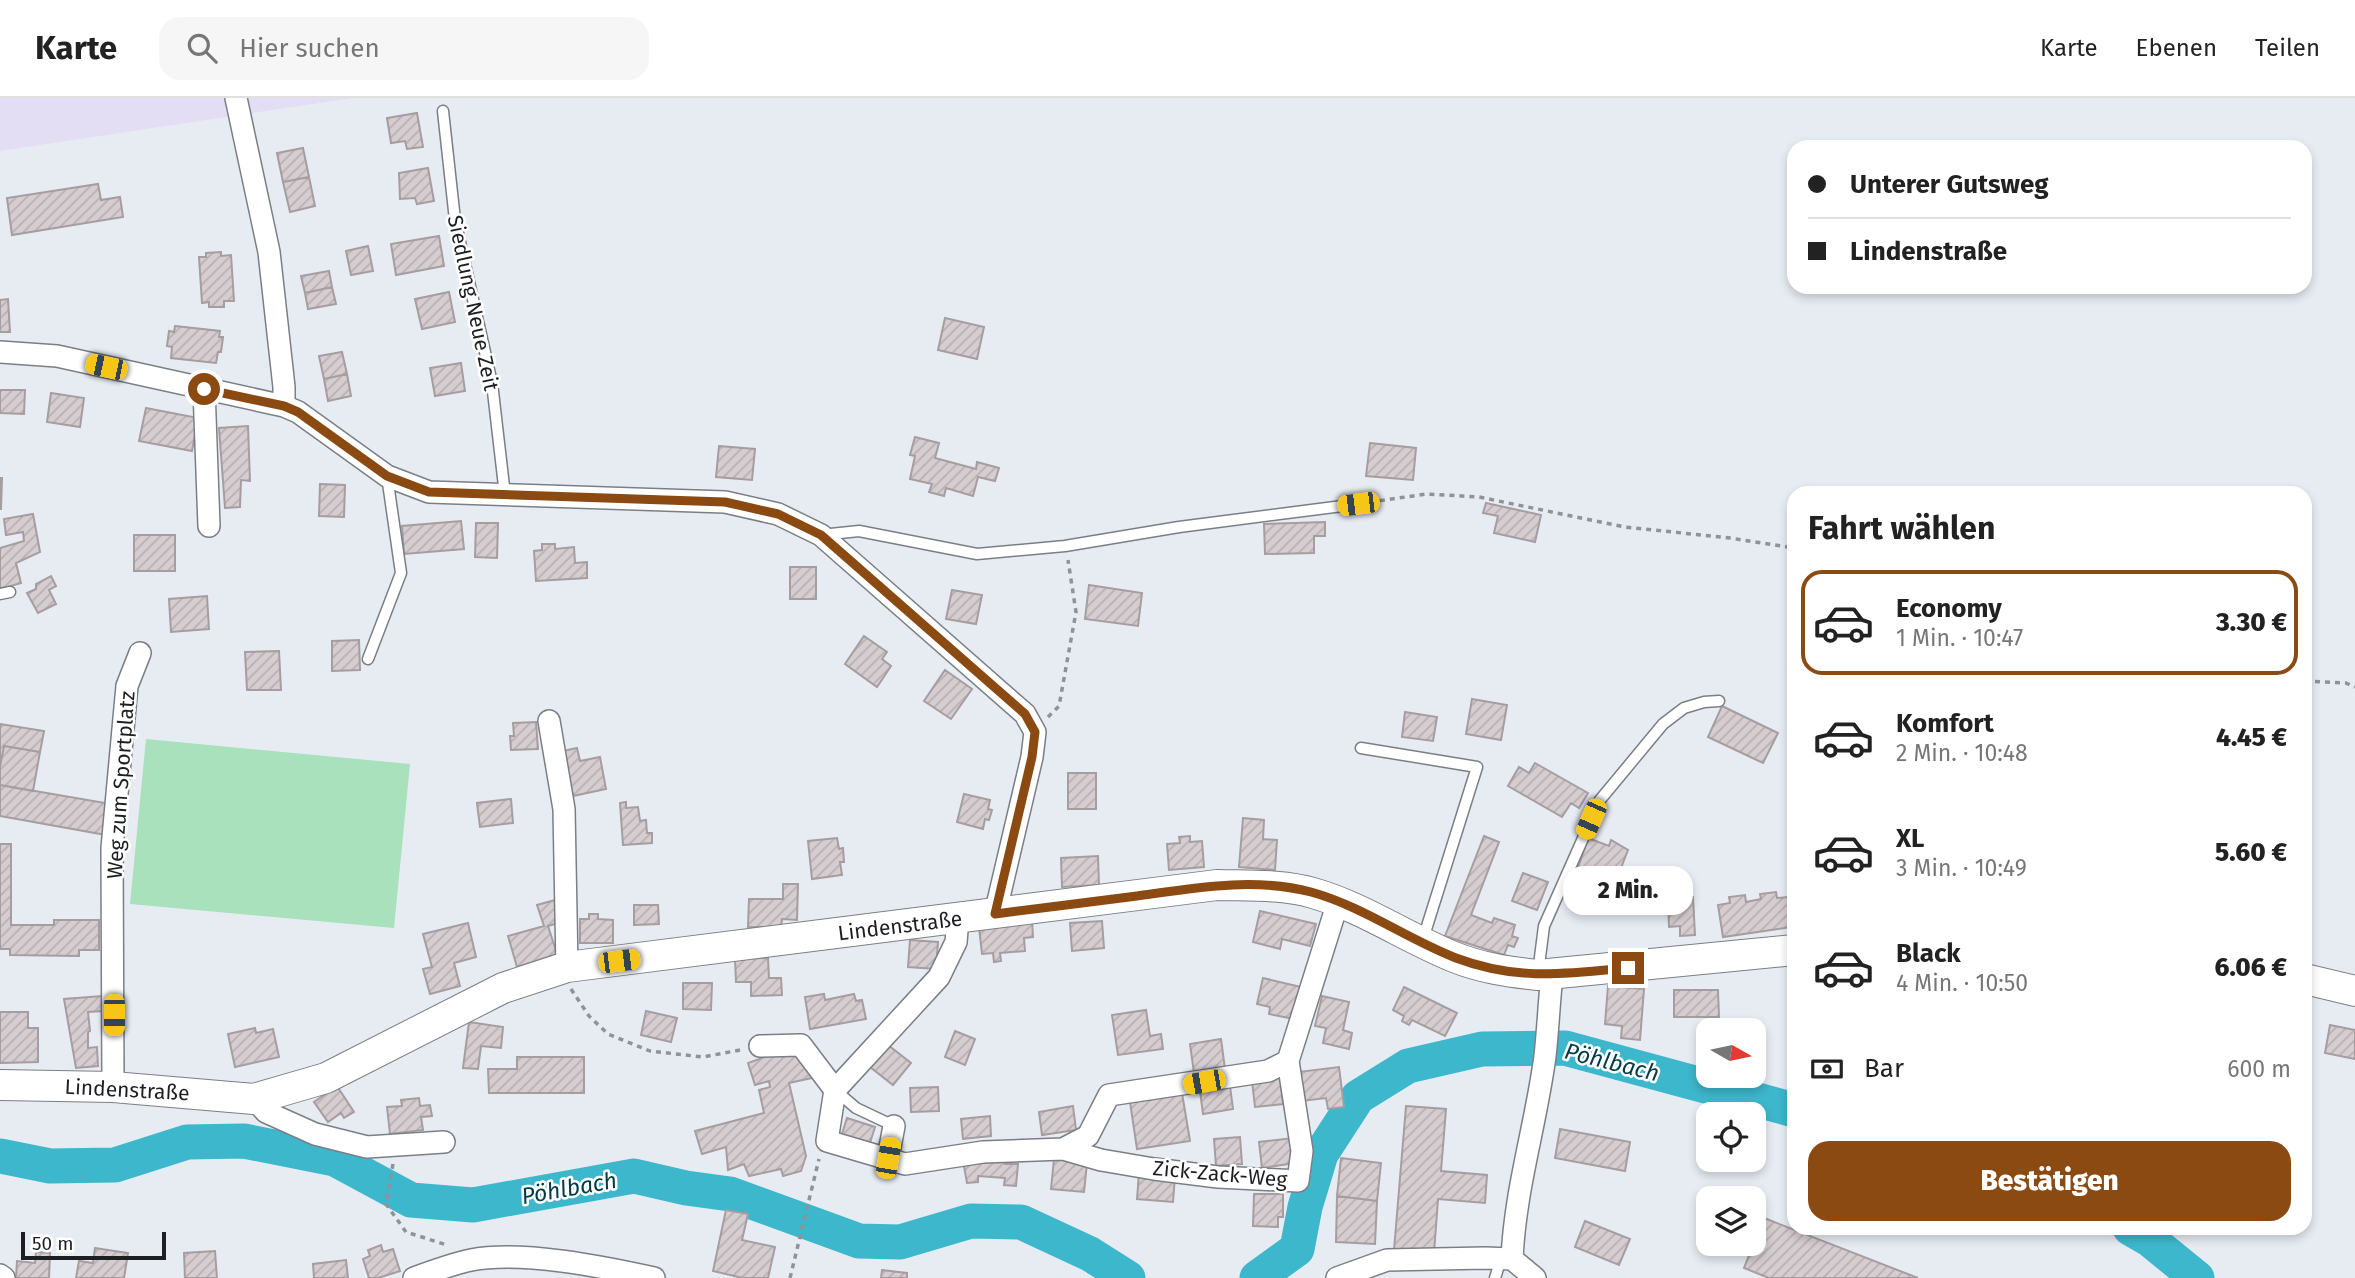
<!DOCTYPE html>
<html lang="de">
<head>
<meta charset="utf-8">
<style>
	body { margin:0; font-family:"Fira Sans",sans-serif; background:#f6f6f6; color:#222; height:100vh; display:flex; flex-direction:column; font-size:26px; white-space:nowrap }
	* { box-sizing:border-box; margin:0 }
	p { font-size:23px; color:#767676 }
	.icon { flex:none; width:38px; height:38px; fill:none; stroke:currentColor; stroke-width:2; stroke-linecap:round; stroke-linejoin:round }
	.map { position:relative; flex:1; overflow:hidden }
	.sheet { position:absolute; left:1787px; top:388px; width:525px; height:749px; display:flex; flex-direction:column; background:#fff; border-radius:21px; box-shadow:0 4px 10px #0003 }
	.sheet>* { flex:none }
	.top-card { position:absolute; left:1787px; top:42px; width:525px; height:154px; border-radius:21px; box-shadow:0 4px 10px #0003; display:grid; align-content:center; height:154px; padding:0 21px; background:#fff }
	.needle { width:46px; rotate:99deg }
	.controls { position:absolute; left:1696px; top:920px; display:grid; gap:14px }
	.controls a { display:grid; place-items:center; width:70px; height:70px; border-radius:14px; background:#fff; box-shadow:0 4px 10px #0003; font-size:35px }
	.scale { position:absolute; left:21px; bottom:18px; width:145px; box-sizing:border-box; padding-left:7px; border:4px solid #1c1e21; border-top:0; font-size:19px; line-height:24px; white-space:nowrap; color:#1c1e21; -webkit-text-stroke:5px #fff; paint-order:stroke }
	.end { position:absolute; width:32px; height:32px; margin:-16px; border:9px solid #8a4a12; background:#fff; box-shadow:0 0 0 4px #fff }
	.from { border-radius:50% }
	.bubble { position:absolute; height:49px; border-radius:21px; background:#fff; box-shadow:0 4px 10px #0003; font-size:23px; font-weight:800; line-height:49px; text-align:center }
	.car { position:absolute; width:21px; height:42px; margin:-21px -10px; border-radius:9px; box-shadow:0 0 5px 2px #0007; background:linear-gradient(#f5c518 24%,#345 0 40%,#f5c518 0 76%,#345 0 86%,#f5c518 0) }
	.top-card b { display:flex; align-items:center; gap:24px; height:66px; font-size:26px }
	.top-card b+b { border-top:2px solid #e0e0e0 }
	.top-card i { width:18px; height:18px; background:#222 }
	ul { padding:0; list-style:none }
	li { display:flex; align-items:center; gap:21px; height:105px; margin:0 14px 10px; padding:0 7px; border:4px solid transparent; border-radius:21px }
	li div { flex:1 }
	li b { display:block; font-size:26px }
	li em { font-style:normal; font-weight:800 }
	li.on { border-color:#8a4a12 }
	li>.icon { width:63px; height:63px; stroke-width:1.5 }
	h2 { padding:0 21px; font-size:32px; line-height:84px }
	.pay { display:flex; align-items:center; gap:18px; height:77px; padding:0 21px; font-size:26px }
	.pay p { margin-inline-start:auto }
	.action { display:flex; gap:14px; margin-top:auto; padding:14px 21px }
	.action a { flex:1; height:80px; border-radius:21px; background:#8a4a12; color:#fff; font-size:28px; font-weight:800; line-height:80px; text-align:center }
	header { display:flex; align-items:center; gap:42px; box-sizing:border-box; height:98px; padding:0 35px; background:#fff; border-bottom:2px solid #e0e0e0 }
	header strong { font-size:33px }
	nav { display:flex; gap:38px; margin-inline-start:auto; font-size:24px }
	.search { width:490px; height:63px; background:#f6f6f6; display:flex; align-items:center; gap:18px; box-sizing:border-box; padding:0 24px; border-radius:21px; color:#767676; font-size:26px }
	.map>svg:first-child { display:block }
	.commercial { fill:#e4def4 }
	.park { fill:#a8e1bb }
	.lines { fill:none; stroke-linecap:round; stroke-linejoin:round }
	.river { stroke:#3db7cc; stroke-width:35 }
	.building { fill:url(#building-hatch); stroke:#a59da0; stroke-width:2 }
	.service-casing { stroke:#7a7f85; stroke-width:13 }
	.minor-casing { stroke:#7a7f85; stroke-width:24 }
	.secondary-casing { stroke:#7a7f85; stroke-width:32 }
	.path { stroke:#8f9298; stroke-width:3.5; stroke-dasharray:5 5; stroke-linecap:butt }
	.service { stroke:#fff; stroke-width:10 }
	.minor { stroke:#fff; stroke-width:21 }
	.secondary { stroke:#fff; stroke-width:30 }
	.route { stroke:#8a4a12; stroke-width:9 }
	.labels { text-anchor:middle; stroke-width:5; stroke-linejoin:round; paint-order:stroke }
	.street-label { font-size:21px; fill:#1c1e21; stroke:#fff }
	.water-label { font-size:23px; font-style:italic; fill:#023b44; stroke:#fff }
</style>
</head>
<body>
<header>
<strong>Karte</strong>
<div class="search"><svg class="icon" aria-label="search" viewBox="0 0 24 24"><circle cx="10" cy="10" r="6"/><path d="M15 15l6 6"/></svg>Hier suchen</div>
<nav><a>Karte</a><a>Ebenen</a><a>Teilen</a></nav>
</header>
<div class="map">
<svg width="2355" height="1180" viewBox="0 0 2355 1180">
	<defs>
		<pattern id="building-hatch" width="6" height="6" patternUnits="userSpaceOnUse" patternTransform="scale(1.75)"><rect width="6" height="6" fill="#d6cdd0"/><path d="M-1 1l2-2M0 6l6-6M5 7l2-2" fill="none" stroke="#b7b0b2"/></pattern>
	</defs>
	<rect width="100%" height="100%" fill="#e7ecf3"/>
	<path class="commercial" d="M0,0h353l-353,53z"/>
	<path class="park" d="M146,641l264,25 -16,164 -264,-24z"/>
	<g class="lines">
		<path class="river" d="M0,1058l50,10 65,-1 72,-23 57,-1 91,18 76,41 62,5 161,-29 52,12 44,6 129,47 41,1 71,-21 50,1 69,32 38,24
			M2130,1130l19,11 48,39
			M1257,1180l40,-29 8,-42 16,-53 37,-57 50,-31 74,-17 83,-1 229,62"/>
	</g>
	<path class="building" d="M417,15l6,34 -16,2 -2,-8 -14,2 -4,-25z
		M303,50l6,29 -26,5 -6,-29z
		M428,70l6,33 -17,3 -2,-6 -15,1 -1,-26z
		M309,79l6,29 -25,6 -7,-30z
		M98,86l3,16 19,-3 3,20 -111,18 -5,-37z
		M439,138l5,30 -48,9 -5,-31z
		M368,148l5,25 -22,4 -5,-24z
		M221,154v4l10,-1 3,46h-10v6h-15v-5l-7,1 -3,-46h7v-4z
		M329,173l3,16 -27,6 -4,-17z
		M332,189l4,17 -28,5 -3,-16z
		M449,194l6,30 -33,7 -7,-30z
		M8,201l2,33h-10v-32z
		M945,220l39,9 -7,32 -39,-9z
		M175,228l45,5 -1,6h4l-2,15h-3l-2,11 -45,-5 1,-11 -5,-1 2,-15 5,1z
		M342,254l5,22 -23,5 -5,-23z
		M461,265l4,28 -30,5 -5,-28z
		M347,276l4,22 -23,5 -4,-22z
		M0,292h25l-1,24 -24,-1z
		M51,295l33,5 -4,29 -33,-5z
		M146,310l52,10 -6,33 -53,-10z
		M248,328l2,55 -9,-1 -1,27 -15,1 -6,-80z
		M915,339l24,6 -4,15 41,11 1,-7 22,6 -4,13 -17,-4 -5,19 -27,-8 -2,8 -15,-4 3,-8 -22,-5 5,-23 -5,-1z
		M1370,345l46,5 -3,32 -47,-4z
		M719,348l36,3 -3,31 -36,-3z
		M0,380h2l-1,31h-1z
		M320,386l25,1 -1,32 -25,-1z
		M1486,405l55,12 -6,27 -41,-9 4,-17 -15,-3z
		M33,416l7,38 -24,11 5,20 -21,6v-41l24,-7 -1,-9 -17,3 -2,-16z
		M461,423l3,28 -60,5 -2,-28z
		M1325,424v14h-11v17l-49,1 -1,-30z
		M476,425h22l-1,35 -22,-1z
		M134,437h41v36h-41z
		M542,446h13v5l19,-2 1,16 12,-1v16l-51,3 -2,-30 8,-1z
		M790,469h26v32h-26z
		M51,478l5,10 -7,4 7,14 -18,9 -11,-20 9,-4v-5z
		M1089,487l53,8 -4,33 -53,-7z
		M952,492l30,5 -6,29 -30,-5z
		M207,498l2,33 -38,3 -2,-33z
		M864,538l23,16 -5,7 9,7 -14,21 -32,-23z
		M359,542l1,30 -28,1v-30z
		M279,553l2,39h-34l-2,-38z
		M945,572l27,19 -21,30 -27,-18z
		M1472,601l35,6 -6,35 -35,-6z
		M1722,608l56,27 -15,30 -55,-26z
		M1405,614l32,5 -4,24 -31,-4z
		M536,624l2,27 -27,1 -1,-14h4l-1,-13z
		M0,626l44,7 -4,21 -36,-6 -4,21z
		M4,648l36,6 -7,39 -33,-6v-18z
		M577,650l3,13 20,-4 6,32 -33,7 -10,-45z
		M1535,665l53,30 -9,15 -8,-5 -9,14 -54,-31 11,-19 10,6z
		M1068,675h28v36h-28z
		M0,687l111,19 -5,31 -106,-19z
		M964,696l26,6 -2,9 4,1 -3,10 -4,-1 -2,10 -26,-7z
		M511,701l2,24 -33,4 -3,-24z
		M626,704v6l12,-1 2,14 6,-1 1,13h5v10l-29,2 -3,-42z
		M1243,720l21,2 -1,19 14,1 -2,30 -36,-3z
		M1190,738v6l12,-1 2,26 -35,3 -2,-26 13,-1 -1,-6z
		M1484,738l15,6 -28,73 21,8 2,-5 21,7 -3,11 6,2 -4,9 -6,-2 -4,10 -59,-19z
		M837,740l2,11 4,-1 1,14h-4l2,13 -30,4 -4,-38z
		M1588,740l21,8 2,-6 17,10 -22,56 -31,-10 7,-23 -5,-2z
		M0,746h11v81h43v-5h45v30h-20v6l-69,-1v-6h-10z
		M1098,758l1,29 -37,2 -1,-29z
		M1523,775l25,9 -11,28 -25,-9z
		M783,786h15l-1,36 -15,-1 -1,8h-33l1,-28h34z
		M1776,794l1,6 11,-1 4,30 -69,10 -5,-32 12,-2 -1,-6 16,-2 1,7 15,-3 -1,-5z
		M1693,799l2,38 -15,1v-10l-11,1 -1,-29z
		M555,802l7,22 -14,4 9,28 -40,13 -9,-31 36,-10 -7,-21z
		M634,807h24l1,19 -25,1z
		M1260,813l56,13 -6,22 -28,-7 -2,10 -27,-7z
		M589,816h9v5l15,1v23h-33v-24h9z
		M1032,822l1,17 -9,1 1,13 -25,2 1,8 -7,1 -1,-9 -11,1 -3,-27z
		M1102,823l2,27 -32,3 -2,-28z
		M468,825l8,34 -22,6 6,23 -30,8 -7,-25 9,-2 -9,-33z
		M910,842l28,2 -2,27 -28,-2z
		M768,860l1,20h12l1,17 -31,1v-14h-15l-1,-23z
		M1263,880l38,9 -7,32 -25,-5 1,-7 -13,-3z
		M683,885h29l-1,27 -28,-1z
		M1608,888l36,3 -4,51 -19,-2 1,-12 -17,-2z
		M1404,889l53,26 -12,23 -33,-16 -3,5 -7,-4 2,-5 -11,-6z
		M1674,892h44l1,27h-45z
		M824,896l1,6 29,-6 2,7 6,-1 4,19 -56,10 -5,-32z
		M102,898l1,15 -15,1 2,19 -2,1v16l9,-1 1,19 -22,2 -12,-69z
		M1322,898l27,6 -6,28 9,3 -3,16 -26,-6 3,-15 -11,-2z
		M1146,912l4,26 11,-2 2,15 -45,6 -6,-40z
		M646,913l31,7 -6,24 -30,-7z
		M0,914h28v16h10v34l-38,1z
		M469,924l34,5 -2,21 -20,-2 -3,23 -15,-1z
		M2330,927l25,5v29l-30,-6z
		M255,930l1,5 17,-4 6,28 -44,10 -7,-33z
		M955,933l20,8 -10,26 -20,-8z
		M1221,941l4,30 -31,4 -4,-29z
		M888,947l23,18 -18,22 -23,-18z
		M793,949l23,30 -27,6 17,73 -5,15 -18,5 -2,-7 -32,7 -5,-12 -16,6 -2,-23 -24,7 -7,-23 69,-18 -5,-23 11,-3 -1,-6 -14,4 -7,-22z
		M517,959h67v36h-95l-1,-24h29z
		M1339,969l5,40 -16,2 -2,-11 -24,3 -4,-29z
		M1280,979l3,27 -28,3 -3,-26z
		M337,988l17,26 -10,6 -3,-5 -13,9 -14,-20z
		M1230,988l3,23 -30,5 -3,-23z
		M938,989l1,24 -28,1 -1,-24z
		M1182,995l8,48 -53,8 -7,-47z
		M419,1000l1,8 10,-1 2,11 -11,1 2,13 -33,4 -3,-27 15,-1 -1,-6z
		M1073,1008l3,24 -34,5 -3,-23z
		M1406,1008l40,3 -5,62 46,4 -2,28 -47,-4 -4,54 -40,-3z
		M990,1018l1,20 -28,3 -2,-20z
		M847,1020l28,9 -6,19 -28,-9z
		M1560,1031l70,13 -5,29 -70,-13z
		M1240,1039l2,27 -26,2 -2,-27z
		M1293,1040l3,25 -34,5 -3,-26z
		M1341,1060l40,5 -4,38 -40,-5z
		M1006,1061l-1,5h13l-2,22 -12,-1 1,-7 -27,-2v6l-11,1 -4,-22z
		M1054,1061l33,4 -3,29 -33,-3z
		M1139,1075l36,3 -2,26 -36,-3z
		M1254,1096h29v23h-5v10l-25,-1z
		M1337,1098l40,5 -2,43 -39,-2z
		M726,1112l22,4 -6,26 33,7 -7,31h-25l-30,-7z
		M1764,1120l154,60h-149l-25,-10z
		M1585,1123l45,18 -11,26 -44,-18z
		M381,1147l2,7 10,-3 7,22 -22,7h-9l-6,-19 7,-3 -2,-6z
		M95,1150l33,5 -4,25h-48l3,-17 14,2z
		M215,1153l2,27h-32l-1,-25z
		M36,1154l14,1 -1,25h-33l1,-17 18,2z
		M346,1162l2,18h-34l-1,-14z
		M882,1172l25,3v5h-26z"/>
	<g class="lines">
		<g class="service-casing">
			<path id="service" d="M443,13l12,109 37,163 13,112
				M821,437l38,-4 118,23 88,-8 114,-19 179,-23
				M0,496l10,-2
				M368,561l33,-86 -14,-97
				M1361,650l116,19 -54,172
				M1538,875l6,-47 56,-126 63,-76 21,-16 20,-6 15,-1
				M835,992l21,18 38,18
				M1495,1180l6,-19"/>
		</g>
		<g class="minor-casing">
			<path id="minor" d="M236,0l33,154 15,135v19
				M0,254l57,4 227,50 14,6 89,64 42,16 296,10 53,12 43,21 204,179 10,18 -3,25 -37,157
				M204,291l5,137
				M549,623l15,88 3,158
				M958,821l-2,23 -17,35 -104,113 -8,51 78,23 78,-12 80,-3 38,11 53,9 64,8 80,4 4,-30 -14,-90
				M760,948l41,-1 34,45
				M113,989l-1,-239 15,-162 13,-33
				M254,1001l12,13 49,22 52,13 77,-5
				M1063,1051l25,-13 21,-41 159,-24 20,-10 50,-159
				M888,1060l6,-32
				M1512,1161c3,-70 24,-134 33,-203 3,-26 4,-54 7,-81
				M0,1177l4,3
				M414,1180c19,-7 38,-14 57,-18 50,-10 133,7 183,18
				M1337,1180l50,-18 98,-2 27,1 23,19"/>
		</g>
		<g class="secondary-casing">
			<path id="secondary" d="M2305,881l50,12
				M0,987l113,2 141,12 72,-21 177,-90 64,-21 650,-82c32,1 65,-1 96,8 49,14 94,45 141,64 27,11 55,15 84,18l256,-25"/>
		</g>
		<path class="path" d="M1370,404l57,-8 52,3 146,30 105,11 64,10
			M2305,583l41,2 9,4
			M1048,619l11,-11 17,-94 -8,-52
			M571,891l18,27 19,18 42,17 53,6 37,-7
			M393,1066l-7,40 20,28 41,13
			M790,1180l29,-119"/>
		<use href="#service" class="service"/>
		<use href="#minor" class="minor"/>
		<use href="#secondary" class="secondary"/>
	</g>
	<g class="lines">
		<path class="route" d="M204,291l80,17 14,6 89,64 42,16 296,10 53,12 43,21 204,179 10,18 -3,25 -37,157c47,-6 95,-12 142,-18 57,-8 117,-19 174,-4 51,14 96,47 145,66 61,23 109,16 172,10"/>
	</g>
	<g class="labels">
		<g class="street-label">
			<text transform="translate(473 205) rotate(78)" y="7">Siedlung Neue Zeit</text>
			<text transform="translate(121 687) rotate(-86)" y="7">Weg zum Sportplatz</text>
			<text transform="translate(900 828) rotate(-7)" y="7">Lindenstraße</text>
			<text transform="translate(127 992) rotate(3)" y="7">Lindenstraße</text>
			<text transform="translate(1220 1076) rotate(5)" y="7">Zick-Zack-Weg</text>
		</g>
		<g class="water-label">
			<text transform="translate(1612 964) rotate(14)" y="8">Pöhlbach</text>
			<text transform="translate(569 1090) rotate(-10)" y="8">Pöhlbach</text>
		</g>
	</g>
</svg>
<div class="controls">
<a><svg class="needle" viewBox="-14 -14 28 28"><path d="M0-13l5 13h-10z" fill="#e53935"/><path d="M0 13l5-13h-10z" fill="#767676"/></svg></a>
<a><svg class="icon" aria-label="locate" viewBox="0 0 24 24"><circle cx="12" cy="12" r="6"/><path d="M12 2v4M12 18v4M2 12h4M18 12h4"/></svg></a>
<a><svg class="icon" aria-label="layers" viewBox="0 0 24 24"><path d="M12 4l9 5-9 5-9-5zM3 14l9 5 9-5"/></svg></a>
</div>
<div class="scale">50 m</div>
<i class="end from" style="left:204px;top:291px"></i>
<i class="end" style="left:1628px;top:870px"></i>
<div class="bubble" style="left:1563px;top:768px;width:130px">2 Min.</div>
<i class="car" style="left:106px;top:269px;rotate:282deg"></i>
<i class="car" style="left:1358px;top:406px;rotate:263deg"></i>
<i class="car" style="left:1591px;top:721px;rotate:204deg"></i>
<i class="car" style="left:619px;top:863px;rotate:83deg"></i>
<i class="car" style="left:114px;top:917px;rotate:180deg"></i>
<i class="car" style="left:1204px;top:984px;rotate:260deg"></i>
<i class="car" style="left:888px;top:1060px;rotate:10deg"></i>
<div class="top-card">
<b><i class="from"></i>Unterer Gutsweg</b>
<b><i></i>Lindenstraße</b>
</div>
<section class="sheet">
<h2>Fahrt wählen</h2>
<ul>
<li class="on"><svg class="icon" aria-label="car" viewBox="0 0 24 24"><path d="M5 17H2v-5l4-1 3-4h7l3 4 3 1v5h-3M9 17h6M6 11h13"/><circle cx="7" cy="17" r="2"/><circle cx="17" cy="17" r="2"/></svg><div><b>Economy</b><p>1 Min. · 10:47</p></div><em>3.30 €</em></li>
<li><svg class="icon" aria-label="car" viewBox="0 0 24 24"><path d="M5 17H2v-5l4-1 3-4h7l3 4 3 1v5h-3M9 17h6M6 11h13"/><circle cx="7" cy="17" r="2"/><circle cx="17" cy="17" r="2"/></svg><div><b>Komfort</b><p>2 Min. · 10:48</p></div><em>4.45 €</em></li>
<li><svg class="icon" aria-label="car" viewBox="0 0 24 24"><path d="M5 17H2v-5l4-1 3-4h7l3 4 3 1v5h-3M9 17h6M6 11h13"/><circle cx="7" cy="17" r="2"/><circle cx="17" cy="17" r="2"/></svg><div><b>XL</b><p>3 Min. · 10:49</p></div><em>5.60 €</em></li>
<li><svg class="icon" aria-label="car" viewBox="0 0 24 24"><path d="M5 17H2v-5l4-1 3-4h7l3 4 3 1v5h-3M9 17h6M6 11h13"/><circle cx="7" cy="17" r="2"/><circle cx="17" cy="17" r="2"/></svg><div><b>Black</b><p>4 Min. · 10:50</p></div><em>6.06 €</em></li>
</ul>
<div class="pay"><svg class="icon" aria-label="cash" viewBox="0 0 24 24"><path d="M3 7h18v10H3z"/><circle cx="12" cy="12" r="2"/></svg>Bar<p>600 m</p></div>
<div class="action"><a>Bestätigen</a></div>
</section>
</div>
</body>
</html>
